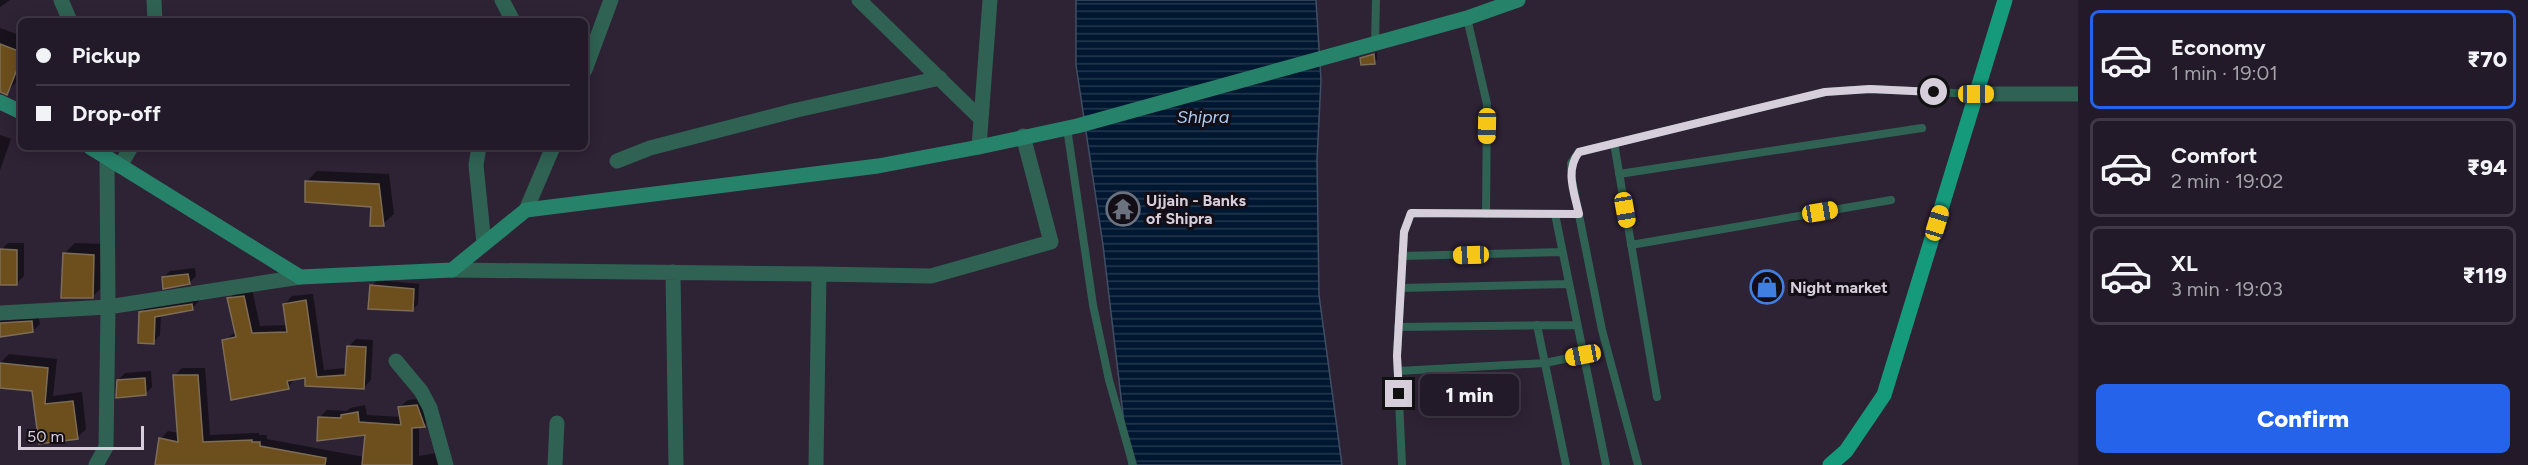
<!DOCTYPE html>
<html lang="en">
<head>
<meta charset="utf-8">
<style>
	body { margin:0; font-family:Figtree,sans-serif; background:#2e2734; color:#f1f3f6; height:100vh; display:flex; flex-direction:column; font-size:22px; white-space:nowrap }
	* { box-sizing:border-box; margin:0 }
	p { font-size:20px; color:#a2a1a8 }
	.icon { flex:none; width:33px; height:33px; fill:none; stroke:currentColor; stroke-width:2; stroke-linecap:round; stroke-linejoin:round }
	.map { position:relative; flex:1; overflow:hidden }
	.sheet { display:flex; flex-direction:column; background:#221a28; width:450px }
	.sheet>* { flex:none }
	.top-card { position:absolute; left:18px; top:18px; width:570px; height:132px; border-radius:9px; box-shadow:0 3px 15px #0003,0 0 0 2px #3f3845; display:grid; align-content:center; height:132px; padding:0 18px; background:#221a28 }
	.scale { position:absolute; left:18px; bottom:15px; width:126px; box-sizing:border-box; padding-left:6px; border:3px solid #d6cedb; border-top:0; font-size:16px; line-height:21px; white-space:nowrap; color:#d6cedb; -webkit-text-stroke:4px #130e16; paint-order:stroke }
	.end { position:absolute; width:27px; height:27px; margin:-14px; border:8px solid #d6cedb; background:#111; box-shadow:0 0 0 3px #111 }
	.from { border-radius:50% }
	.bubble { position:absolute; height:42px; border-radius:9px; background:#221a28; box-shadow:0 3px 15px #0003,0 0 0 2px #3f3845; font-size:20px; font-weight:800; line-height:42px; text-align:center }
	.car { position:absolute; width:18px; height:36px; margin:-18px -9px; border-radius:8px; box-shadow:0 0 4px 2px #0007; background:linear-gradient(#f5c518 24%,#345 0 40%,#f5c518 0 76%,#345 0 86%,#f5c518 0) }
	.top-card b { display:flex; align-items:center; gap:21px; height:57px; font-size:22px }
	.top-card b+b { border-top:2px solid #3f3845 }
	.top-card i { width:15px; height:15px; background:#f1f3f6 }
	ul { padding:10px 0 0; list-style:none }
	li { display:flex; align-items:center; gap:18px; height:99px; margin:0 12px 9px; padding:0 6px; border:3px solid #3f3845; border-radius:9px }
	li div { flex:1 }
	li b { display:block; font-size:22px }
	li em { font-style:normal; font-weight:800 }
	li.selected { border-color:#2563eb }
	li>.icon { width:54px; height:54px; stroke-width:1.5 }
	.action { display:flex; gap:12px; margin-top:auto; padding:12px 18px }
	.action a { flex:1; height:69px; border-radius:9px; background:#2563eb; color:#fff; font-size:24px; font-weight:800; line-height:69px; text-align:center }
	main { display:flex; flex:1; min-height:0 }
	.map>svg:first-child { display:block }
	.water { fill:url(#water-rules); stroke:#404e64; stroke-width:1.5 }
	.shadow { fill:#0007 }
	.building { fill:#6d4e1d; stroke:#7d6d57; stroke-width:1.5 }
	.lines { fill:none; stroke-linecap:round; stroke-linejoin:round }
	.service { stroke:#2f6252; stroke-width:8 }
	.minor { stroke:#2f6252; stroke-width:15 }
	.tertiary { stroke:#2f6252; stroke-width:15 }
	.secondary { stroke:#27826a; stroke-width:15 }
	.primary { stroke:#159b7c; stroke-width:15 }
	.route { stroke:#d6cedb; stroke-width:8 }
	.labels { text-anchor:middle; stroke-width:6; stroke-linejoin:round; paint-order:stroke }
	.poi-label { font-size:16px; font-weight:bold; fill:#d6cedb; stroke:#130e16; text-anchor:start }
	.water-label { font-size:18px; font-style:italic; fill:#aecff5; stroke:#130e16 }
</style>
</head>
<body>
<main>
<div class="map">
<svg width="2078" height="465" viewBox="0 0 2078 465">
	<defs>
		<pattern id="water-rules" width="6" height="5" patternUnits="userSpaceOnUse" patternTransform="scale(1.5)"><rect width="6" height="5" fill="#001731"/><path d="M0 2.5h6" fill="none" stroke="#24384e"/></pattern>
	</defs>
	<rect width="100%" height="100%" fill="#2e2235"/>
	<path class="water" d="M1076,0h240l5,80 -4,80 2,135 23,170h-213l-26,-220 -27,-180z"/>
	<path class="shadow" d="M0,0h10l-10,7z
		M0,28l21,8v40l-14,17 -7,-2z
		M1377,52v8l-3,3 -12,-5z
		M0,135l11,4 -11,31z
		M317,171l72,3 5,40 -11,10 -11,-18 -65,-25z
		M8,243h16v33l-7,7 -16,-33z
		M75,243l29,1 -1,42 -11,11 -28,-43z
		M195,268l1,8 -7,7 -26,-5 7,-7z
		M377,280l42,4 -1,20 -6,6 -40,-24z
		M252,289l8,37 28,-1 -3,-21 7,-8 21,-2 11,76 23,-2 1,-21 8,-8 17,1 -2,40 -8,8 -56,-12 -12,2 -7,10 -64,-47 12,-9 -7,-33 8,-8z
		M198,298l1,3 -7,7 -31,6 -1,21 -7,7 -12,-29 7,-8z
		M0,311l38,4 2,9 -7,7 -33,4z
		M9,354l48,5 -4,37 29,-4 4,37 -9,9 -37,4 -6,-52 -34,-4v-23z
		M182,368h23l5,67 49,-2v2h8v4l97,18 2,-24 -47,-15 8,-8 20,1 3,-3 15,-3 2,10 34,2 -1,-10 8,-7 17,-2 7,20 -8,7 -5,1v30l23,-4 4,13h-290l5,-26 7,-8 11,2 -4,-58z
		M151,371l1,16 -7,7 -27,-14 7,-7z"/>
	<path class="building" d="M0,44l21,8v7l-14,36 -7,-3z
		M1374,54l1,10 -14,1 -1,-7z
		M305,181l74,3 5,42h-14l1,-19 -66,-5z
		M0,249l17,1v35h-17z
		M63,253l31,2 -1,43h-32z
		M188,274l2,10 -27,5 -1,-12z
		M370,285l44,4 -1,22 -45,-2z
		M244,296l8,37 35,-1 -4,-28 23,-4 11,77 28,-2 2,-29 19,1 -2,42 -59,-3v-8l-18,3 2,8 -58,11 -9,-60 14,-3 -9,-39z
		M192,304l1,6 -38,7 -1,27 -16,-1 1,-31z
		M32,321l1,11 -33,5v-14z
		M0,363l48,5 -3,36 28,-3 5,38 -39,5 -7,-53 -32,-3z
		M173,375h25l5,67 49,-2v2h8v4l66,12 -1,7h-170l4,-27 19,4z
		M145,378l1,17 -30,3 1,-18z
		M417,405l8,22 -13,1v37h-50l3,-30 -48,6 1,-24 23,1v-3l17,-3 1,10 42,3 -3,-18z"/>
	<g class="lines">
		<path class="service" d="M1467,18l20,86 -1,110
			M1375,44l1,-44
			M1067,128l26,177 16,75 24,85
			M1614,143l43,254
			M1619,174l303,-46
			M1555,214l51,251
			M1631,245l260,-45
			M1402,256l160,-4
			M1401,288l168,-4
			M1537,325l29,140
			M1398,327l179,-2
			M1398,371l147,-8 38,-8
			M1402,465l-5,-109 7,-124 7,-19 168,1
			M1638,465l-36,-135 -30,-150 -1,-17 8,-11 246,-60 45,-3 106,5"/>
		<path class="minor" d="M61,0l9,21
			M154,0l1,21
			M502,0l11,21
			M859,0l122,119
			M585,70l26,-70
			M479,147l-3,18 8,79
			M979,147l11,-147
			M617,161l33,-13 147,-38 143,-32
			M120,166l11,-19
			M526,210l27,-63
			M452,270l367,4 -3,191
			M673,272l3,193
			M819,274l112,2 120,-34 -28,-106
			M0,313l108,-6 -1,-149
			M396,361l25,30 9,17 16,57
			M96,465l10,-18 2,-140 192,-30
			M555,465l2,-42"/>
		<path class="tertiary" d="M1976,94h102"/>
		<path class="secondary" d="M0,102l21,10
			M90,147l210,130 152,-7 74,-60 352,-44 101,-19 98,-21 390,-108 51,-18"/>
		<path class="primary" d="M1830,465l16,-14 38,-56 121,-395"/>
	</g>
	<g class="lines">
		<path class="route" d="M1399,394l-2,-38 7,-124 7,-19 168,1c-5,-22 -14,-43 0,-62l246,-60 45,-3 64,3"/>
	</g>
	<defs>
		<g id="temple-ring" transform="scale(1.725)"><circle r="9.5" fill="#130e16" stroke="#6b7280" stroke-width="1.5"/><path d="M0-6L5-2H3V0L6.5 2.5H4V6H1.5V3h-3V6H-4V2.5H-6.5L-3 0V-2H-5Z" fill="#6b7280"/></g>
		<g id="shop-ring" transform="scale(1.725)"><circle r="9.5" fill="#130e16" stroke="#3f7fe0" stroke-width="1.5"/><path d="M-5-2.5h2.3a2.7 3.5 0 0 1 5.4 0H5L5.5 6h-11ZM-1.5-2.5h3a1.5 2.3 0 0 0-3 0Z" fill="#3f7fe0"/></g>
	</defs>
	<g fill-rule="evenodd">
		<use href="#temple-ring" x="1123" y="209"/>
		<use href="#shop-ring" x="1767" y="287"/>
	</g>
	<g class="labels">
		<g class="poi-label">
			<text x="1146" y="206">Ujjain - Banks<tspan x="1146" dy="18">of Shipra</tspan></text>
			<text x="1790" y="293">Night market</text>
		</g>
		<g class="water-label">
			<text x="1203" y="123">Shipra</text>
		</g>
	</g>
</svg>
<div class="scale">50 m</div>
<i class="end from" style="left:1934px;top:92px"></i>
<i class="end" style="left:1399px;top:394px"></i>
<div class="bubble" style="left:1420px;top:374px;width:99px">1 min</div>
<i class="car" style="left:1976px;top:94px;rotate:90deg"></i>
<i class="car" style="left:1487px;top:126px;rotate:181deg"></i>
<i class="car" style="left:1625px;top:210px;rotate:170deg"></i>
<i class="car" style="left:1820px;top:212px;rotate:80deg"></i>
<i class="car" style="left:1937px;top:223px;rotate:17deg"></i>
<i class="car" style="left:1471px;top:255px;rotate:268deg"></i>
<i class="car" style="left:1583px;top:355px;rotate:259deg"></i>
<div class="top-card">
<b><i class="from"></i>Pickup</b>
<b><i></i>Drop-off</b>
</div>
</div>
<section class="sheet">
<ul>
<li class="selected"><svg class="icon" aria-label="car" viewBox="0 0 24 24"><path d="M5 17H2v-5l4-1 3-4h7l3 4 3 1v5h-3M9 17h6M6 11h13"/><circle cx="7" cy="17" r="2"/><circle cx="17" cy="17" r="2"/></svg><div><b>Economy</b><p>1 min · 19:01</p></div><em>₹70</em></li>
<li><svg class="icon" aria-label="car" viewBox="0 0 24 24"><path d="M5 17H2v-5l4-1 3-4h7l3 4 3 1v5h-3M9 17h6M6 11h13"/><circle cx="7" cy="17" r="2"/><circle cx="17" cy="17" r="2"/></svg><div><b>Comfort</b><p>2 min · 19:02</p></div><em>₹94</em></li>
<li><svg class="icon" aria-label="car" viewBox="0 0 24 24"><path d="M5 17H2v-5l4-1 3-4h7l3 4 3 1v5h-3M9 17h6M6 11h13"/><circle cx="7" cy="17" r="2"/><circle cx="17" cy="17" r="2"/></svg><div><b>XL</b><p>3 min · 19:03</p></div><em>₹119</em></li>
</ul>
<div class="action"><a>Confirm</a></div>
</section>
</main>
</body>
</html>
